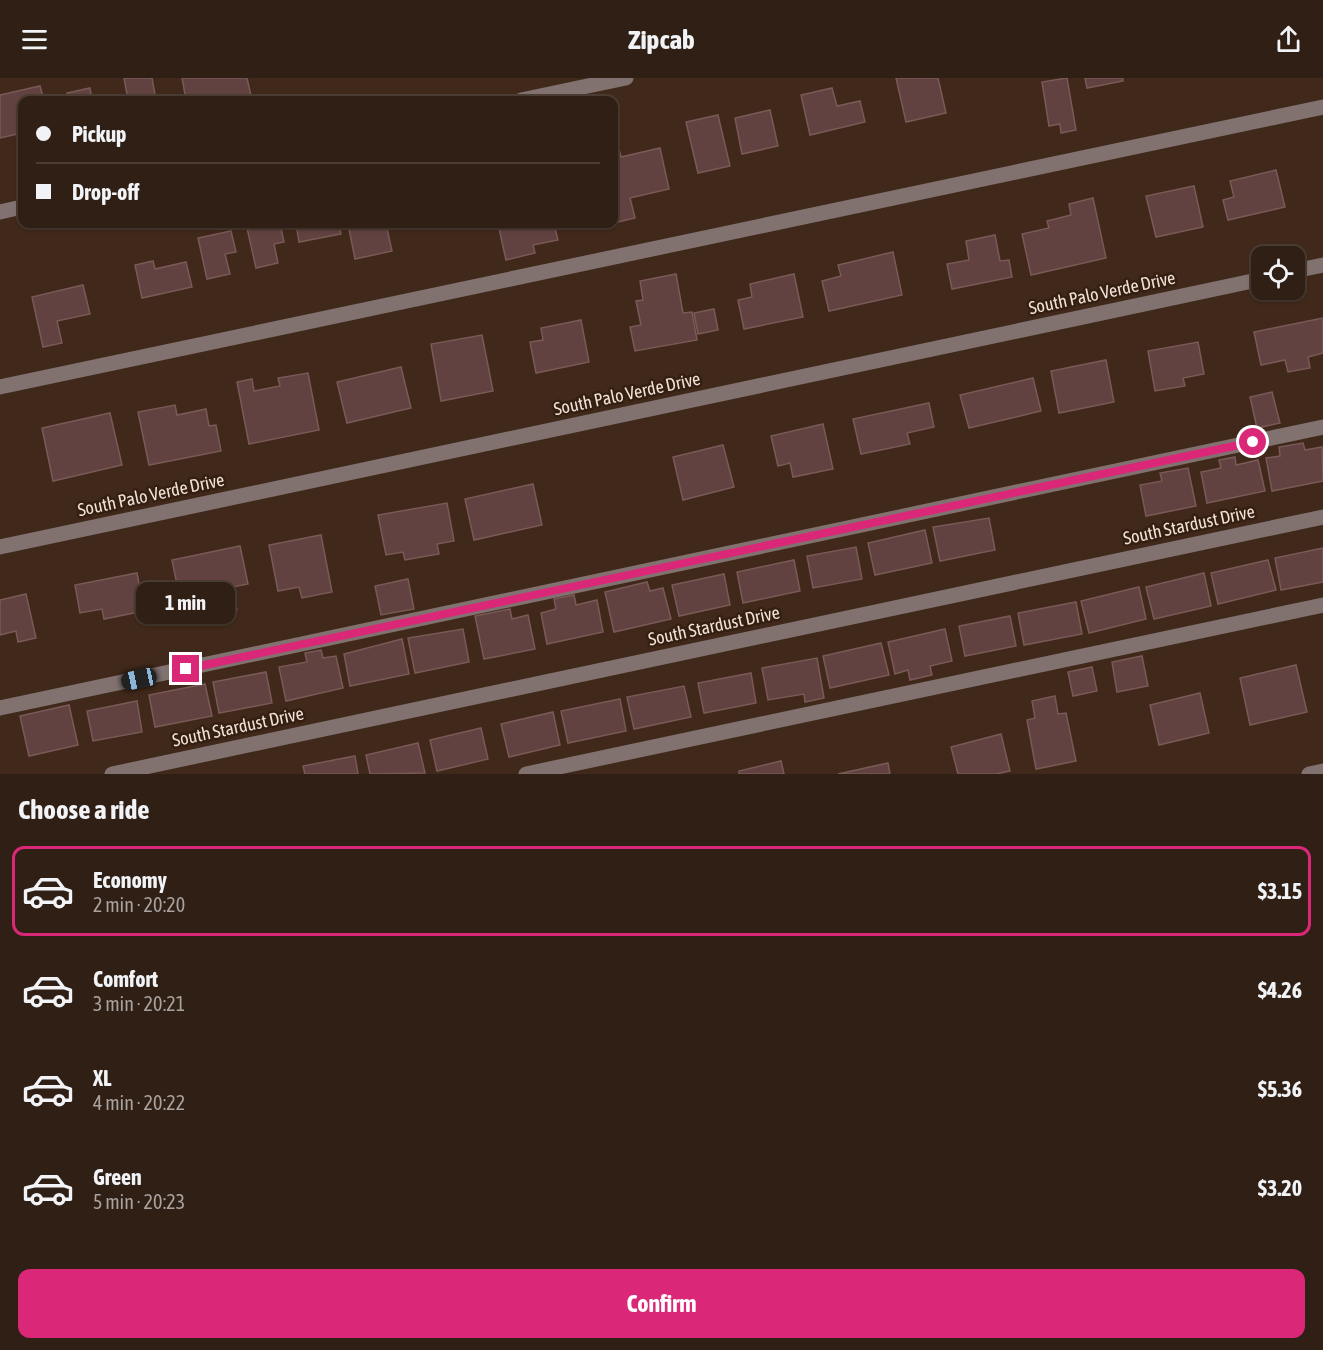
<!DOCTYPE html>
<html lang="en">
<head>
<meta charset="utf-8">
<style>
	body { margin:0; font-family:"Asap Condensed",sans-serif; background:#38271d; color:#f1f3f6; height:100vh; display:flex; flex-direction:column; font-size:22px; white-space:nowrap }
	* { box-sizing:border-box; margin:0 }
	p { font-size:20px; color:#a8a2a0 }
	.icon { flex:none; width:33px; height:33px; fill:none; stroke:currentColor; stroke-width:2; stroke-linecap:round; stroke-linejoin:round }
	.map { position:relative; height:696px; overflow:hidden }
	.details { display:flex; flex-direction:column; background:#301f14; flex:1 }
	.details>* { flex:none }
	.guide { position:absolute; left:18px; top:18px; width:600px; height:132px; border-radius:12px; box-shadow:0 2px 4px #0004,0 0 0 2px #4b3d34; display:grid; align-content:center; height:132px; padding:0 18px; background:#301f14 }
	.controls { position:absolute; left:1251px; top:168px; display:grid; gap:12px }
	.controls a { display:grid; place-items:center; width:54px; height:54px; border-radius:12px; background:#301f14; box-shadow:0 2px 4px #0004,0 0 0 2px #4b3d34; font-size:30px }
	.end { position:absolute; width:27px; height:27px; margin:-14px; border:8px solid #db2777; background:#fff; box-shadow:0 0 0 3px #fff }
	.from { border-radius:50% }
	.bubble { position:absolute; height:42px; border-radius:12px; background:#301f14; box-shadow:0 2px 4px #0004,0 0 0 2px #4b3d34; font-size:20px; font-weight:700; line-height:42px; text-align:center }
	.car { position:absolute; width:18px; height:36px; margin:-18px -9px; border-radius:8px; box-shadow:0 0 4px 2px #0007; background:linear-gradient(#222 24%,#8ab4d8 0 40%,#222 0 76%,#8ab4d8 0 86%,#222 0) }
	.guide b { display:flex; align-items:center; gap:21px; height:57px; font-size:22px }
	.guide b+b { border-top:2px solid #4b3d34 }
	.guide i { width:15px; height:15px; background:#f1f3f6 }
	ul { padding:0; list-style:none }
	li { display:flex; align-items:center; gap:18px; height:90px; margin:0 12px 9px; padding:0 6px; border:3px solid transparent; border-radius:12px }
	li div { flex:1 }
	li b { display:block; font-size:22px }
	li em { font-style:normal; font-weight:700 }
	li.on { border-color:#db2777 }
	li>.icon { width:54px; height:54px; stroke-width:1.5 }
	h2 { padding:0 18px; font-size:27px; line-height:72px }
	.primary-button { display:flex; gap:12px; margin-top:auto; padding:12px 18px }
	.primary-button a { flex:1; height:69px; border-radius:12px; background:#db2777; color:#fff; font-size:24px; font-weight:700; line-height:69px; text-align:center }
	header { display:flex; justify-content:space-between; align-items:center; height:78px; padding:0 18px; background:#301f14; font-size:27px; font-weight:700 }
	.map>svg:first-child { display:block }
	.building { fill:#614241; stroke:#7a5957; stroke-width:1.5 }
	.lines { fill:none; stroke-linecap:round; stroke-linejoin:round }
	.minor { stroke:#817270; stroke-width:15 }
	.route { stroke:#db2777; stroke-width:8 }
	.labels { text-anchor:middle; stroke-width:5; stroke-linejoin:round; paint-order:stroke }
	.street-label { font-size:18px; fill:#f1e1d8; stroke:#351f10 }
</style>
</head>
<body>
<header><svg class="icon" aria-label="menu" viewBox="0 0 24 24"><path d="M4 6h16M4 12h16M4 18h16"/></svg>Zipcab<svg class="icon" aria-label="share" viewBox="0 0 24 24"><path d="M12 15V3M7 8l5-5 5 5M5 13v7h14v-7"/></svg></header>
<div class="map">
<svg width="1323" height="696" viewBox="0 0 1323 696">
	<rect width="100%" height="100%" fill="#40291a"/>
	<path class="building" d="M124,0h28l4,22h-28z
		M182,0h65l5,22h-66z
		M896,0h42l8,35 -40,9z
		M1067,0l9,52 -15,3 -1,-9 -11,2 -7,-44z
		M1085,0h38v3l-36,7z
		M40,8l4,14h-22v33l-22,5v-43z
		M90,10l2,12h-23l-2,-7z
		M832,10l5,18 23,-5 5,21 -55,13 -9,-40z
		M770,32l8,36 -36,8 -7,-36z
		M718,37l12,51 -32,7 -12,-51z
		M618,67l3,12 39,-9 9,41 -39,9 5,20 -21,5v-77z
		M1276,92l9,37 -57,13 -5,-20 11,-3 -4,-16z
		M1194,108l9,41 -47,10 -10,-41z
		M1093,120l13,60 -75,17 -9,-41 27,-6 -2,-7 24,-6 -2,-11z
		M266,146h14l4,18 -10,2 4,19 -22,5 -9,-40z
		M296,146h43l2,10 -42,8z
		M348,146h38l6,27 -37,8z
		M498,146h56l4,16 -25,5 2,8 -29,7z
		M231,153l5,21 -11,2 5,20 -23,5 -9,-41z
		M995,157l5,26 9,-1 3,17 -60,12 -5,-25 22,-4 -3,-19z
		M893,174l9,43 -73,16 -7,-30 19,-5 -3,-11z
		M153,183l2,8 31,-7 6,25 -50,11 -7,-33z
		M676,196l7,39 9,-1 5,28 -62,11 -5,-24 11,-2 -5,-24 7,-1 -3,-19z
		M794,196l9,43 -59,12 -6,-29 14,-3 -2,-13z
		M83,207l7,29 -33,7 5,22 -19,4 -11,-50z
		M714,231l4,21 -20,4 -4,-21z
		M1323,240v35l-15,4 2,11 -22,4 -3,-12 -24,5 -7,-33z
		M581,242l8,42 -53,11 -6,-31 13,-2 -2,-12z
		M482,257l11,56 -52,10 -10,-57z
		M1198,264l6,32 -21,4 2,8 -30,5 -7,-40z
		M1106,282l8,42 -55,11 -8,-42z
		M401,289l10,41 -64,15 -10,-41z
		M308,295l11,57 -70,14 -12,-62 15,-3 2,12 26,-5 -2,-8z
		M1033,300l8,33 -72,17 -9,-33z
		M1272,314l8,31 -23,5 -7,-31z
		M929,325l5,24 -27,6 3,11 -49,10 -8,-35z
		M175,327l2,10 29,-6 3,17 7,-1 5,26 -72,14 -11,-53z
		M110,335l12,52 -69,16 -11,-53z
		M823,346l10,45 -40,8 -3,-14 -12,3 -7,-30z
		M1303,365l2,7 17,-3 1,34 -51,10 -6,-33 14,-2 -1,-9z
		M723,367l11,42 -51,13 -10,-43z
		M1235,379l1,8 22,-5 7,31 -58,12 -6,-31 20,-4 -2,-8z
		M1188,390l8,38 -50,10 -6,-31 22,-4 -2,-8z
		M533,406l9,41 -68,15 -9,-41z
		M447,425l7,38 -17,3 2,10 -34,6 -2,-8 -17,3 -8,-40z
		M989,440l6,32 -55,11 -7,-34z
		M925,452l7,33 -57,12 -7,-32z
		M321,457l11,57 -30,6 -3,-11 -21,4 -9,-46z
		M240,468l8,38 -16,3 5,23 -29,6 -5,-22 -23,5 -8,-39z
		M856,469l6,32 -49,9 -6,-32z
		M1323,470v34l-42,8 -6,-32z
		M794,482l6,31 -57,12 -6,-31z
		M1268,482l8,30 -58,14 -7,-31z
		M137,495l7,38 -40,8 -2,-10 -22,4 -5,-28z
		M1204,495l7,33 -57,13 -8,-32z
		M724,496l6,31 -51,11 -7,-31z
		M408,501l6,30 -33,6 -6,-29z
		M647,504l3,9 13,-3 8,31 -57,13 -9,-40z
		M1139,509l7,32 -57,14 -8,-32z
		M26,516l10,44 -18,4 -2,-11 -16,4v-35z
		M574,517l2,10 21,-5 6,32 -56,12 -6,-31 15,-4 -2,-10z
		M1076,524l6,32 -58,11 -6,-32z
		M510,531l2,10 16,-4 7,34 -51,10 -9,-43z
		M1010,538l6,30 -51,10 -6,-30z
		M463,551l6,33 -54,11 -7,-35z
		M945,551l7,32 -22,5 2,9 -22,5 -2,-10 -13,4 -7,-32z
		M402,561l7,35 -59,12 -6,-32z
		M881,565l8,32 -59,13 -7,-32z
		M321,572l2,8 13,-2 7,32 -57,13 -7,-34 28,-5 -2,-9z
		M1142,578l6,30 -31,6 -5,-30z
		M817,580l7,40 -19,4 -1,-8 -36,6 -6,-32z
		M1296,587l11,47 -57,13 -10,-47z
		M1092,589l5,24 -24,5 -5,-24z
		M266,594l6,31 -53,10 -6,-31z
		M751,595l5,30 -52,10 -6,-30z
		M205,606l7,32 -57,11 -6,-32z
		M684,608l7,31 -57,12 -7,-32z
		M1200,615l9,40 -50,12 -9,-40z
		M1055,618l3,18 8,-1 10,48 -40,8 -9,-49 8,-2 -3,-17z
		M620,621l6,32 -58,12 -7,-32z
		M137,623l5,31 -49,9 -6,-30z
		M69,627l9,40 -49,11 -9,-40z
		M553,634l7,33 -51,12 -8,-33z
		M481,650l7,31 -51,12 -7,-31z
		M1001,656l9,37 -14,3h-38l-7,-27z
		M418,665l7,30 -55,1 -4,-19z
		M355,678l3,18h-53l-2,-8z
		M781,683l3,13h-45v-3z
		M888,685l2,11h-52z"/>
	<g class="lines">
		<path class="minor" d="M521,22l105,-22
			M0,134l22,-5
			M1294,193l29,-6
			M0,309l1323,-280
			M0,469l1262,-268
			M0,630l1323,-281
			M112,696l1211,-257
			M526,696l797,-169
			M1309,696l14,-3"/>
	</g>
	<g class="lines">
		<path class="route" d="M186,591l1067,-227"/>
	</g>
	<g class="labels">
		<g class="street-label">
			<text transform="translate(1102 215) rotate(-12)" y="6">South Palo Verde Drive</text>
			<text transform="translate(627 316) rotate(-12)" y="6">South Palo Verde Drive</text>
			<text transform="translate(151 417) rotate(-12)" y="6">South Palo Verde Drive</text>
			<text transform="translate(1189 447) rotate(-12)" y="6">South Stardust Drive</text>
			<text transform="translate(714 548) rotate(-12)" y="6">South Stardust Drive</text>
			<text transform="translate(238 649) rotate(-12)" y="6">South Stardust Drive</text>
		</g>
	</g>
</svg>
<div class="controls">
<a><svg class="icon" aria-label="locate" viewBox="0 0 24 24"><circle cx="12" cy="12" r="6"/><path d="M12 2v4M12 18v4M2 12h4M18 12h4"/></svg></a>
</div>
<i class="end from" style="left:1253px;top:364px"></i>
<i class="end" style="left:186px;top:591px"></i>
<div class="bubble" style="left:136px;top:504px;width:99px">1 min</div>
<i class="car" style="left:139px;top:601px;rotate:258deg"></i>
<div class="guide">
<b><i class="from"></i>Pickup</b>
<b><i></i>Drop-off</b>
</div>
</div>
<section class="details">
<h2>Choose a ride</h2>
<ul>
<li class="on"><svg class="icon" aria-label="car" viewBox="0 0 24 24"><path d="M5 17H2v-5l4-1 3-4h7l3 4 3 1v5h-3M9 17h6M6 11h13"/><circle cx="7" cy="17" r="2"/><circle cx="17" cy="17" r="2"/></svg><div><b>Economy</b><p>2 min · 20:20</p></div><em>$3.15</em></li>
<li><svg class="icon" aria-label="car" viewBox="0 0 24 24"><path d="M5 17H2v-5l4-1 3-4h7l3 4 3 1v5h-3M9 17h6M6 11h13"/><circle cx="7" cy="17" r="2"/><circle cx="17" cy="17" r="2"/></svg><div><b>Comfort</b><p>3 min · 20:21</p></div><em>$4.26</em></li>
<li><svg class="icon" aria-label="car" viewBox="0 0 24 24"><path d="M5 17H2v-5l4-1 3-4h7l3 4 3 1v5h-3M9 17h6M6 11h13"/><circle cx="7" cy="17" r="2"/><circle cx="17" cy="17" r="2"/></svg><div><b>XL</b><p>4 min · 20:22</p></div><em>$5.36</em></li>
<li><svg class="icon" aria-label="car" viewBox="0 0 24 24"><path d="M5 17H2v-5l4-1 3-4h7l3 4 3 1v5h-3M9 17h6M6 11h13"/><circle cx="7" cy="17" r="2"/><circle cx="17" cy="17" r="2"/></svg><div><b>Green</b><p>5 min · 20:23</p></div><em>$3.20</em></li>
</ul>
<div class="primary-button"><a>Confirm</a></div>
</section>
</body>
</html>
